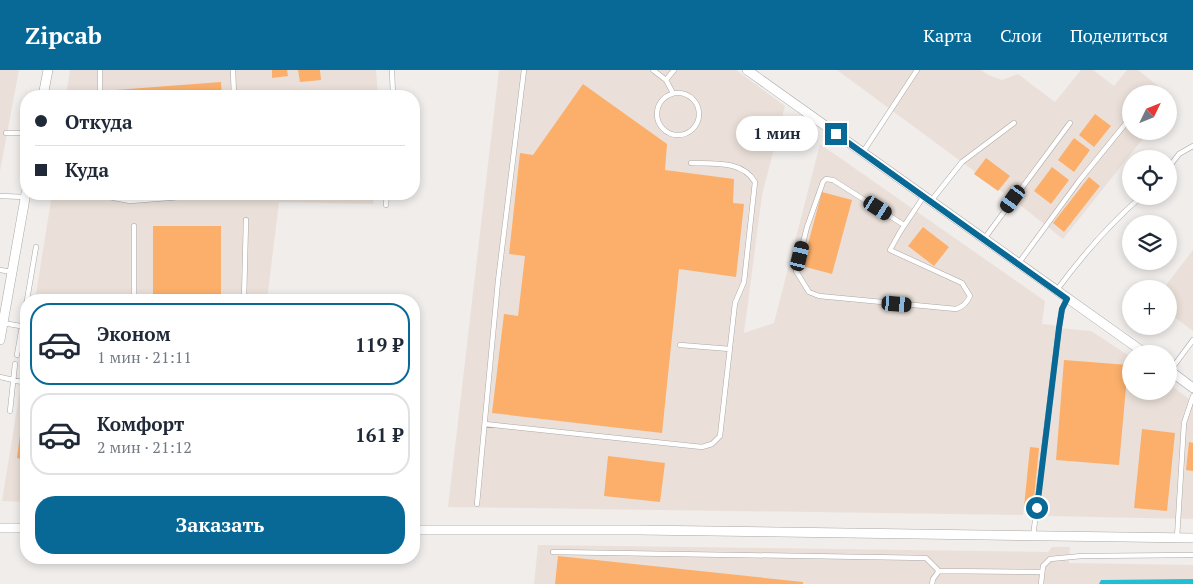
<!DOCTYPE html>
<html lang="ru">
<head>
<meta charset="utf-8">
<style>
	body { margin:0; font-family:"PT Serif",serif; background:#f6f6f7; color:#1f2937; height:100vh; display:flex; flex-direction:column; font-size:19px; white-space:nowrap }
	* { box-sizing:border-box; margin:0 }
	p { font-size:16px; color:#747a83 }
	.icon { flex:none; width:28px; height:28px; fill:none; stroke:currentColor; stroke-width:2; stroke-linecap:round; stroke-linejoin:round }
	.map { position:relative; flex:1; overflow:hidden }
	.panel { position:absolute; left:20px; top:224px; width:400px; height:270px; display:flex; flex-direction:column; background:#fff; border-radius:20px; box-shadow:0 2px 8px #0003 }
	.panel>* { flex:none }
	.top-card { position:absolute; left:20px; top:20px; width:400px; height:110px; border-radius:20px; box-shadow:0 2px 8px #0003; display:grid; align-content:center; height:110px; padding:0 15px; background:#fff }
	.needle { width:32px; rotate:47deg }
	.fabs { position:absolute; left:1122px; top:15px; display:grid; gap:10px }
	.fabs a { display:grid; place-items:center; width:55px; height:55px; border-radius:50%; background:#fff; box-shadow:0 2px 8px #0003; font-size:25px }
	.end { position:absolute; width:22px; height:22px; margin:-11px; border:6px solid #086997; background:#fff; box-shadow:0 0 0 2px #fff }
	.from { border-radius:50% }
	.bubble { position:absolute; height:35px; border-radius:18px; background:#fff; box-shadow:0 2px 8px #0003; font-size:16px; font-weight:700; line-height:35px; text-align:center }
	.car { position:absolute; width:15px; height:30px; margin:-15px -8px; border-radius:6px; box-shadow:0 0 4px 1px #0007; background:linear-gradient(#222 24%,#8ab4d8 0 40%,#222 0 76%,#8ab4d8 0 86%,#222 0) }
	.top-card b { display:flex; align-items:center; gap:18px; height:48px; font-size:19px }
	.top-card b+b { border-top:1px solid #e0e1e3 }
	.top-card i { width:12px; height:12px; background:#1f2937 }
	ul { padding:9px 0 0; list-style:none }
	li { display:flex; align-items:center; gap:15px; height:82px; margin:0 10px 8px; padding:0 5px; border:2px solid #e0e1e3; border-radius:20px }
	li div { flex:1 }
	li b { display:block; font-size:19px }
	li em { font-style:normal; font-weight:700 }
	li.selected { border-color:#086997 }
	li>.icon { width:45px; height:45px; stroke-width:1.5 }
	.primary-button { display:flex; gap:10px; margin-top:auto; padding:10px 15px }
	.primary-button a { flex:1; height:58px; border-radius:20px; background:#086997; color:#fff; font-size:20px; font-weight:700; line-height:58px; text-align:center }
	header { display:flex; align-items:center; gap:30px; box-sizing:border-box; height:70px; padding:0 25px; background:#086997; color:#fff }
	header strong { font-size:24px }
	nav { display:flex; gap:28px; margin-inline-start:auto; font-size:18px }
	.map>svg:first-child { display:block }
	.built { fill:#eae0d9 }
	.water { fill:#21bfd5 }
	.building { fill:#fbaf6b }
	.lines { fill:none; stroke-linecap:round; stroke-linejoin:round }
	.lane-casing { stroke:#aba8a6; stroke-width:5.5 }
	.street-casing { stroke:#aba8a6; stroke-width:10 }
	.lane { stroke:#fff; stroke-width:4.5 }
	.street { stroke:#fff; stroke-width:9 }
	.route { stroke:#086997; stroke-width:6 }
</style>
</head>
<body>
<header>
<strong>Zipcab</strong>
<nav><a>Карта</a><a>Слои</a><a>Поделиться</a></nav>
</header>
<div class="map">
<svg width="1193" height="514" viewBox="0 0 1193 514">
	<rect width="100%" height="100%" fill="#f0edeb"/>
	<path class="built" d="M0,0h19l-19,101z
		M70,0h306l2,26h-312z
		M499,0h237l49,36 -23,89 -18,138 30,-10 46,-179 225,157 -3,23 11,1 6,3 32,3 40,26v34h38v-7l24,18v117l-146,-3v-8l-23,-1 -1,8 -575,-8z
		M837,0h144l7,5 14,5 16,-6 37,28 26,-32h12l21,16 13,-16h11l30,24h-37v37h18l-86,108 -43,-34z
		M52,124h322l-1,10 -94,-2 -12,98h-232z
		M1193,180v81l-24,-18v-24h-6z
		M26,283v149l-24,-1z
		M538,475l510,7 4,-5h18l-1,16 124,2v19h-659z"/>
	<path class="water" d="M1193,509v5h-94l2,-4z"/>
	<path class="building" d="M272,0h15l1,6 -16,2z
		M298,0h22l1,10 -21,2z
		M221,12l1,14h-106l-1,-6z
		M583,14l84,60 -2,26 69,9 -1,24 11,1 -8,73 -57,-8 -17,164 -170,-20 12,-99 14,2 7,-60 -16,-2 11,-101 13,2z
		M1095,44l16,12 -17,21 -15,-12z
		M1074,68l16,12 -16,22 -16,-12z
		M986,88l24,18 -12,15 -24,-17z
		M1052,97l17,13 -18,24 -17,-13z
		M1089,107l11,9 -36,46 -11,-9z
		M822,122l30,8 -20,74 -30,-8z
		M153,156h68v74h-68z
		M923,157l26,20 -15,19 -26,-20z
		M1064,290l64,5 -9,100 -63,-5z
		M1142,359l33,4 -8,78 -33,-3z
		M20,365l6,1v24l-9,-2z
		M1189,372l4,1v28l-7,-1z
		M1030,377l9,1 -6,60 -9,-1z
		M608,386l57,7 -5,39 -56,-6z
		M558,486l245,26v2h-248z"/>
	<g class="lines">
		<g class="lane-casing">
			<path id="lane" d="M233,0l1,26
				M392,0l1,26
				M653,0l13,10 7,13
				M666,10l8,-10
				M657 44a21 21 0 1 1 42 0a21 21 0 1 1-42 0Z
				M100,26v-26
				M6,63h20
				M863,82l54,-82
				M1169,97l10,-13 14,-8
				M38,124l61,1 31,6 89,-7
				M0,126l25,1
				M931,131l31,-39 52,-39
				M386,135l1,-11
				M904,155l-71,-45 -7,-1 -3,3 -16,45 -11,44 13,21 10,4 137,13c7,-2 11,-6 14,-13l-8,-13 -72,-33 10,-18 24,-36
				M984,169l86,-116
				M1018,194l61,-83 52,-64
				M0,200l12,2
				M1056,221c26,-35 53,-67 86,-95
				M27,230l9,-53
				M134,230v-74
				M244,230l2,-80
				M3,253l23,4
				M680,275l50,4
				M17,285l9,-52
				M1170,301l23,-31
				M0,307l26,6
				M10,341l5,-47
				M485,354l217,23 10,-3 8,-8 15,-133 9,-21 11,-100c-13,-22 -42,-18 -64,-19
				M477,434l21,-223 26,-211
				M1033,467l26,-209 3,-19 5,-10
				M1177,468l7,-115 9,-27
				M553,482l373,6 13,13
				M932,514l1,-5 6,-8 103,1
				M1041,514l2,-18 7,-7 32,-3 111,-1"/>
		</g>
		<g class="street-casing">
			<path id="street" d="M747,0l399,284
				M43,26l5,-26
				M0,270l26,-147
				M1169,300l24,18
				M0,458h26
				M414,460h225l554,8"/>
		</g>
		<use href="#lane" class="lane"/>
		<use href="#street" class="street"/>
	</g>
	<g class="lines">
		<path class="route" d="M836,64l231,165 -5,10 -3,19 -22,180"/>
	</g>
</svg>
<div class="fabs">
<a><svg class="needle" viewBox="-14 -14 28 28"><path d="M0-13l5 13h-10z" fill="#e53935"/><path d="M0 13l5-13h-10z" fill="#747a83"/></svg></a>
<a><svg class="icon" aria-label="locate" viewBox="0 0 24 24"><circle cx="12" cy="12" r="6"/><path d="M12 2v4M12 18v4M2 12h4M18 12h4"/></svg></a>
<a><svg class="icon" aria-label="layers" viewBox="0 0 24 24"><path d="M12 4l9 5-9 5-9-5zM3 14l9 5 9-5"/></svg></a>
<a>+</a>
<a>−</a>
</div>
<i class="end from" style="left:1037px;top:438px"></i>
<i class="end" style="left:836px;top:64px"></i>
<div class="bubble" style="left:736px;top:46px;width:82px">1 мин</div>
<i class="car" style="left:1013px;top:129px;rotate:216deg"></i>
<i class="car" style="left:878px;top:138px;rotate:123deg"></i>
<i class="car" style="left:800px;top:186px;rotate:13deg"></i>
<i class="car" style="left:897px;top:234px;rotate:95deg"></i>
<div class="top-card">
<b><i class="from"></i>Откуда</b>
<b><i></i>Куда</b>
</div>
<section class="panel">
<ul>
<li class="selected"><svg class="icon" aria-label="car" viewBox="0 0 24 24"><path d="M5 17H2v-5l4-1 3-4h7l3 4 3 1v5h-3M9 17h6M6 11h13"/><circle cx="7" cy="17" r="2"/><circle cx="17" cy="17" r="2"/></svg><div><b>Эконом</b><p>1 мин · 21:11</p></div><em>119 ₽</em></li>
<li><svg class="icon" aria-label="car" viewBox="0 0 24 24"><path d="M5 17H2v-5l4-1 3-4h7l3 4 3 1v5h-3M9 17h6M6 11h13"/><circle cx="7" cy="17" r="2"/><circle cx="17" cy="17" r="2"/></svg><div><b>Комфорт</b><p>2 мин · 21:12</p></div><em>161 ₽</em></li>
</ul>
<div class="primary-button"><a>Заказать</a></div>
</section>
</div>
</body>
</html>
